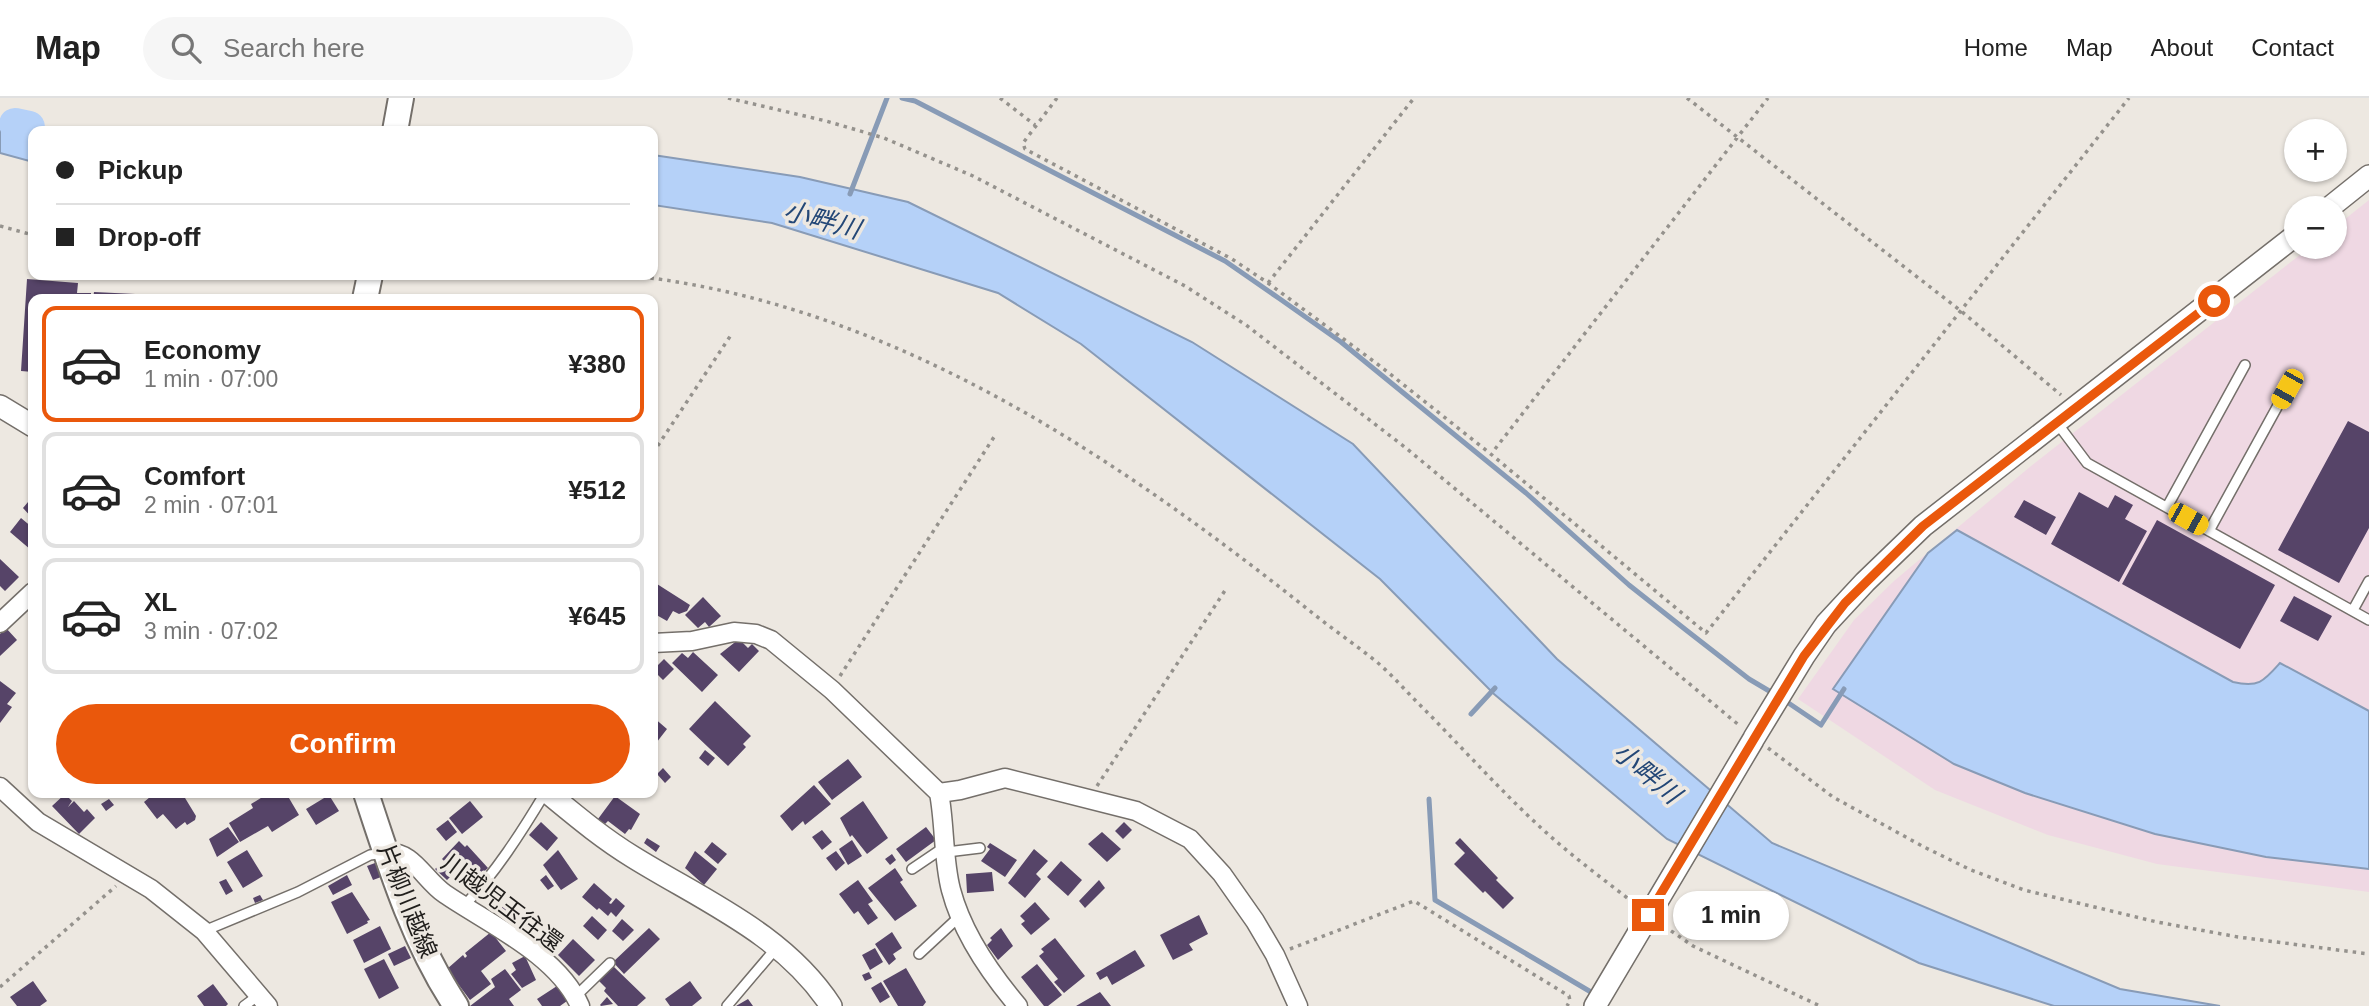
<!DOCTYPE html>
<html lang="en">
<head>
<meta charset="utf-8">
<style>
	body { margin:0; font-family:Arial,"Noto Sans JP",sans-serif; background:#f6f6f6; color:#222; height:100vh; display:flex; flex-direction:column; font-size:26px; white-space:nowrap }
	* { box-sizing:border-box; margin:0 }
	p { font-size:23px; color:#767676 }
	.icon { flex:none; width:38px; height:38px; fill:none; stroke:currentColor; stroke-width:2; stroke-linecap:round; stroke-linejoin:round }
	.map { position:relative; flex:1; overflow:hidden }
	.panel { position:absolute; left:28px; top:196px; width:630px; height:504px; display:flex; flex-direction:column; background:#fff; border-radius:14px; box-shadow:0 2px 5px #0004 }
	.panel>* { flex:none }
	.hud { position:absolute; left:28px; top:28px; width:630px; height:154px; border-radius:14px; box-shadow:0 2px 5px #0004; display:grid; align-content:center; height:154px; padding:0 28px; background:#fff }
	.tools { position:absolute; left:2284px; top:21px; display:grid; gap:14px }
	.tools a { display:grid; place-items:center; width:63px; height:63px; border-radius:50%; background:#fff; box-shadow:0 2px 5px #0004; font-size:35px }
	.end { position:absolute; width:32px; height:32px; margin:-16px; border:9px solid #ea580c; background:#fff; box-shadow:0 0 0 4px #fff }
	.from { border-radius:50% }
	.bubble { position:absolute; height:49px; border-radius:24px; background:#fff; box-shadow:0 2px 5px #0004; font-size:23px; font-weight:700; line-height:49px; text-align:center }
	.car { position:absolute; width:21px; height:42px; margin:-21px -10px; border-radius:9px; box-shadow:0 0 5px 2px #0007; background:linear-gradient(#f5c518 24%,#345 0 40%,#f5c518 0 76%,#345 0 86%,#f5c518 0) }
	.hud b { display:flex; align-items:center; gap:24px; height:66px; font-size:26px }
	.hud b+b { border-top:2px solid #e0e0e0 }
	.hud i { width:18px; height:18px; background:#222 }
	ul { padding:12px 0 0; list-style:none }
	li { display:flex; align-items:center; gap:21px; height:116px; margin:0 14px 10px; padding:0 14px; border:4px solid #e0e0e0; border-radius:14px }
	li div { flex:1 }
	li b { display:block; font-size:26px }
	li em { font-style:normal; font-weight:700 }
	li.current { border-color:#ea580c }
	li>.icon { width:63px; height:63px; stroke-width:1.5 }
	.primary-button { display:flex; gap:14px; margin-top:auto; padding:14px 28px }
	.primary-button a { flex:1; height:80px; border-radius:42px; background:#ea580c; color:#fff; font-size:28px; font-weight:700; line-height:80px; text-align:center }
	header { display:flex; align-items:center; gap:42px; box-sizing:border-box; height:98px; padding:0 35px; background:#fff; border-bottom:2px solid #e0e0e0 }
	header strong { font-size:33px }
	nav { display:flex; gap:38px; margin-inline-start:auto; font-size:24px }
	.search { width:490px; height:63px; background:#f6f6f6; display:flex; align-items:center; gap:18px; box-sizing:border-box; padding:0 24px; border-radius:38px; color:#767676; font-size:26px }
	.map>svg:first-child { display:block }
	.industrial { fill:#efd8e3 }
	.water { fill:#b5d1f8; stroke:#889bb6; stroke-width:2 }
	.lines { fill:none; stroke-linecap:round; stroke-linejoin:round }
	.stream { stroke:#889bb6; stroke-width:5 }
	.river { stroke:#b5d1f8; stroke-width:32 }
	.building { fill:#564468 }
	.service-casing { stroke:#746f6a; stroke-width:12 }
	.minor-casing { stroke:#746f6a; stroke-width:21 }
	.tertiary-casing { stroke:#746f6a; stroke-width:24 }
	.secondary-casing { stroke:#746f6a; stroke-width:28 }
	.path { stroke:#95928d; stroke-width:3.5; stroke-dasharray:3.5 5; stroke-linecap:butt }
	.service { stroke:#fff; stroke-width:9 }
	.minor { stroke:#fff; stroke-width:18 }
	.tertiary { stroke:#fff; stroke-width:21 }
	.secondary { stroke:#fff; stroke-width:24 }
	.route { stroke:#ea580c; stroke-width:9 }
	.labels { text-anchor:middle; stroke-width:7; stroke-linejoin:round; paint-order:stroke }
	.street-label { font-size:24px; fill:#201e1c; stroke:#ede8e1 }
	.water-label { font-size:26px; font-style:italic; fill:#234777; stroke:#ede8e1 }
</style>
</head>
<body>
<header>
<strong>Map</strong>
<div class="search"><svg class="icon" aria-label="search" viewBox="0 0 24 24"><circle cx="10" cy="10" r="6"/><path d="M15 15l6 6"/></svg>Search here</div>
<nav><a>Home</a><a>Map</a><a>About</a><a>Contact</a></nav>
</header>
<div class="map">
<svg width="2369" height="908" viewBox="0 0 2369 908">
	<rect width="100%" height="100%" fill="#ede8e1"/>
	<path class="industrial" d="M2369,102v692l-212,-28 -109,-29 -113,-45 -137,-91 56,-79 40,-39 137,-115 279,-219h24l1,-20z"/>
	<path class="water" d="M0,24l54,9h-21v31l-33,-9z
		M653,57l147,22 108,25 284,140 161,102 204,215 215,184 348,146 100,17h-166l-135,-43 -252,-124 -173,-145 -114,-115 -299,-235 -83,-51 -226,-70 -119,-18z
		M1957,432l276,152c26,6 31,-1 47,-19l89,48v158l-103,-12 -111,-23 -130,-41 -71,-29 -121,-75 95,-136z"/>
	<g class="lines">
		<path class="stream" d="M902,0l13,3 310,160 55,38 61,43 185,151 103,92 57,45 63,49 27,16
			M850,96l37,-96
			M1784,602l37,25 23,-36
			M1471,616l24,-26
			M1429,701l6,101 161,95"/>
		<path class="river" d="M15,26l14,3"/>
	</g>
	<path class="building" d="M27,181l51,4 -1,10h14v6h-58v73l-12,-1z
		M94,194l103,5v2h-104z
		M2348,323l21,11v96l-30,55 -61,-33z
		M2079,394l29,16 7,-13 18,10 -8,14 22,12 -28,51 -68,-38z
		M33,398v23l-10,-11z
		M2024,402l32,17 -10,18 -32,-18z
		M21,420l12,10v19l-2,3 -21,-18z
		M2157,422l118,65 -35,64 -118,-65z
		M0,461l19,18 -14,14 -5,-5z
		M657,486l33,21 -3,6 -8,3 -6,-3 -6,10 -14,-8v-22z
		M2294,498l38,20 -14,25 -38,-20z
		M703,499l18,19 -12,11 -4,-5 -7,6 -13,-13z
		M6,530l11,12 -17,16v-22z
		M739,541l9,9 4,-4 7,7 -20,21 -19,-18z
		M693,554l25,23 -16,17 -30,-29 10,-10 6,5z
		M664,561l10,10 -11,11 -10,-10z
		M0,583l16,12 -9,11 5,3 -12,16z
		M715,603l36,35 -8,8 3,3 -18,19 -39,-37z
		M653,619l14,12 -14,18z
		M705,652l10,8 -7,8 -9,-8z
		M848,661l14,18 -30,23 -14,-18z
		M663,670l8,9 -6,6 -8,-9z
		M814,687l17,19 -26,21 -2,-4 -11,10 -12,-15z
		M150,695h32l14,23 -1,4 -8,5 -2,-3 -9,7 -13,-15 -6,5 -13,-17 6,-5 -2,-3z
		M269,695h17l13,22 -27,17 -4,-6 -28,16 -11,-19 24,-15 -2,-4z
		M65,696l7,7 -4,6 6,-6 10,11 3,-3 8,9 -16,16 -27,-28z
		M329,697l10,16 -23,14 -10,-16z
		M615,698l25,18 -9,16 -2,-1 -4,5 -17,-13 -3,3 -7,-5z
		M109,701l5,6 -8,6 -5,-7z
		M470,703l13,16 -21,17 -13,-16z
		M863,703l25,37 -21,16 -15,-19 -2,2 -10,-19z
		M448,722l9,12 -11,9 -10,-12z
		M541,724l17,16 -11,13 -18,-16z
		M1124,724l8,8 -9,9 -8,-8z
		M228,729l11,15 -22,15 -8,-18z
		M926,729l10,13 -30,22 -10,-13z
		M822,732l10,12 -10,8 -10,-13z
		M1102,734l19,17 -14,13 -19,-18z
		M647,740l13,8 -4,6 -12,-9z
		M1460,740l38,40 -2,2 18,18 -11,11 -18,-18 -2,2 -29,-29 11,-11 -10,-10z
		M852,742l10,16 -14,9 -9,-16z
		M459,743l6,6 2,-2 21,23 -19,17 -27,-26z
		M712,744l15,12 -9,10 -14,-12z
		M990,745l27,17 -12,17 -24,-16 9,-12 -3,-2z
		M1034,751l14,12 -12,13 5,5 -16,19 -17,-15z
		M247,752l16,26 -20,12 -16,-26z
		M558,752l20,29 -17,11 -18,-25z
		M695,753l22,18 -13,16 -19,-17z
		M836,753l9,12 -9,8 -10,-13z
		M892,756l4,6 -6,5 -5,-6z
		M1061,763l21,19 -14,16 -21,-19z
		M443,764l11,11 -7,7 -12,-11z
		M375,765l6,14 -8,3 -6,-14z
		M895,770l8,12 -3,2 17,24 -22,15 -27,-33z
		M992,774l2,19 -27,2 -1,-19z
		M347,777l5,10 -19,10 -5,-9z
		M546,777l8,11 -6,4 -8,-10z
		M226,781l7,12 -7,4 -7,-13z
		M858,782l15,21 -5,3 10,14 -10,7 -10,-14 -4,3 -15,-20z
		M1099,782l6,8 -20,20 -6,-7z
		M594,785l18,16 -3,4 2,1 5,-6 9,8 -9,11 -5,-5 -3,4 -9,-8 -2,2 -15,-13z
		M352,794l18,28 -3,1 1,2 -21,11 -16,-32z
		M260,797l3,5 -8,3 -2,-5z
		M508,800l20,10 -2,4 6,4 -10,17 -26,-16z
		M1035,804l15,17 -19,16 -10,-11 4,-3 -5,-5z
		M1199,817l9,19 -19,10 4,6 -20,10 -13,-25z
		M592,818l15,14 -9,10 -15,-14z
		M622,821l12,11 -11,11 -11,-10z
		M380,828l11,23 -27,14 -11,-23z
		M649,830l11,11 -36,35 -11,-12z
		M1001,830l12,18 -15,14 -11,-15 5,-5 -2,-2z
		M491,834l15,19 -25,20 10,13 -21,16 -23,-31 16,-14 2,3 2,-2 -2,-3z
		M892,834l10,16 -9,6 3,5 -7,6 -14,-21z
		M1055,840l30,38 -21,17 -10,-11 4,-3 -19,-23 5,-4 -3,-3z
		M573,841l22,21 -16,16 -21,-21z
		M405,848l6,12 -17,8 -6,-12z
		M875,850l8,14 -13,8 -8,-15z
		M1135,852l10,16 -33,19 -5,-9 -7,4 -4,-7z
		M525,858l11,24 -14,8 -11,-14 5,-4 -4,-7z
		M384,861l15,29 -20,11 -15,-30z
		M1037,866l25,31 -14,11h-4l-23,-29z
		M612,867l34,33 -9,8h-19l-14,-15 2,-3 -8,-8z
		M906,870l20,34 -3,4h-25l-15,-25z
		M505,871l16,21 -12,9 5,7h-44l25,-19 -4,-8z
		M869,874l3,6 -7,3 -3,-6z
		M33,883l14,20 -7,5h-23l-7,-9z
		M690,883l12,17 -10,8h-22l-5,-7z
		M881,884l9,15 -10,6 -9,-15z
		M213,886l15,20 -2,2h-22l-7,-10z
		M557,888l10,15 -7,5h-18l-5,-7z
		M1100,894l11,14h-35z
		M607,899l6,7 -12,2 -1,-1z
		M748,901l5,7h-17z"/>
	<g class="lines">
		<g class="service-casing">
			<path id="service" d="M2057,325l30,40 282,157
				M2167,409l78,-142
				M2209,433l78,-142
				M2353,512l16,-29
				M947,754l33,-4
				M912,771l34,-23
				M464,808c32,-34 57,-73 81,-113
				M204,833l94,-39 72,-37 15,-2
				M919,856l41,-38
				M576,898l34,-33
				M244,908l15,-11
				M727,908l50,-59"/>
		</g>
		<g class="minor-casing">
			<path id="minor" d="M0,525l33,-31
				M653,545l39,-2 42,-9 22,2 15,6 61,50 107,103
				M0,689l38,35 113,67 53,42 64,75
				M386,755c27,-3 38,27 59,41 44,30 113,61 135,112
				M1018,908c-28,-33 -56,-74 -67,-116 -8,-30 -6,-66 -12,-97l21,-3 45,-12 131,33 54,28 32,35 33,47 20,34 23,51"/>
		</g>
		<g class="tertiary-casing">
			<path id="tertiary" d="M2329,110l40,-32
				M0,308l33,20
				M1754,640l50,-82 22,-32 39,-42 58,-56 373,-291
				M548,695c28,23 54,45 85,64 71,44 151,77 198,149
				M1595,908l158,-266"/>
		</g>
		<g class="secondary-casing">
			<path id="secondary" d="M395,33l6,-33
				M365,201l5,-24
				M366,695c24,73 47,148 90,213"/>
		</g>
		<path class="path" d="M728,0l98,23 58,17 89,38 212,110 61,39 160,123 334,278
			M1000,0l35,27
			M1057,0l-34,45 2,6 207,110 36,24 112,83 112,89 214,178 423,-535
			M1687,0l274,213 100,84
			M0,128l33,9
			M625,177c260,26 486,178 685,336 22,18 46,34 68,52 14,12 26,26 39,39 44,44 86,92 133,134 27,24 57,46 85,68
			M1268,185l146,-185
			M1495,351l273,-351
			M653,355l78,-118
			M840,578l154,-239
			M1768,650l65,49 91,50 47,23 53,20 133,32 81,15 131,17
			M1097,688l129,-197
			M1664,828l29,20 127,60
			M1290,851l124,-48 155,95 1,5 -3,5
			M0,889l116,-101"/>
		<use href="#service" class="service"/>
		<use href="#minor" class="minor"/>
		<use href="#tertiary" class="tertiary"/>
		<use href="#secondary" class="secondary"/>
	</g>
	<g class="lines">
		<path class="route" d="M1648,817l156,-259 41,-53 78,-77 291,-225"/>
	</g>
	<g class="labels">
		<g class="street-label">
			<text transform="translate(407 803) rotate(68)" y="8">片柳川越線</text>
			<text transform="translate(502 805) rotate(37)" y="8">川越児玉往還</text>
		</g>
		<g class="water-label">
			<text transform="translate(822 122) rotate(15)" y="9">小畔川</text>
			<text transform="translate(1647 675) rotate(40)" y="9">小畔川</text>
		</g>
	</g>
</svg>
<div class="tools">
<a>+</a>
<a>−</a>
</div>
<i class="end from" style="left:2214px;top:203px"></i>
<i class="end" style="left:1648px;top:817px"></i>
<div class="bubble" style="left:1673px;top:793px;width:116px">1 min</div>
<i class="car" style="left:2287px;top:291px;rotate:209deg"></i>
<i class="car" style="left:2188px;top:421px;rotate:119deg"></i>
<div class="hud">
<b><i class="from"></i>Pickup</b>
<b><i></i>Drop-off</b>
</div>
<section class="panel">
<ul>
<li class="current"><svg class="icon" aria-label="car" viewBox="0 0 24 24"><path d="M5 17H2v-5l4-1 3-4h7l3 4 3 1v5h-3M9 17h6M6 11h13"/><circle cx="7" cy="17" r="2"/><circle cx="17" cy="17" r="2"/></svg><div><b>Economy</b><p>1 min · 07:00</p></div><em>¥380</em></li>
<li><svg class="icon" aria-label="car" viewBox="0 0 24 24"><path d="M5 17H2v-5l4-1 3-4h7l3 4 3 1v5h-3M9 17h6M6 11h13"/><circle cx="7" cy="17" r="2"/><circle cx="17" cy="17" r="2"/></svg><div><b>Comfort</b><p>2 min · 07:01</p></div><em>¥512</em></li>
<li><svg class="icon" aria-label="car" viewBox="0 0 24 24"><path d="M5 17H2v-5l4-1 3-4h7l3 4 3 1v5h-3M9 17h6M6 11h13"/><circle cx="7" cy="17" r="2"/><circle cx="17" cy="17" r="2"/></svg><div><b>XL</b><p>3 min · 07:02</p></div><em>¥645</em></li>
</ul>
<div class="primary-button"><a>Confirm</a></div>
</section>
</div>
</body>
</html>
